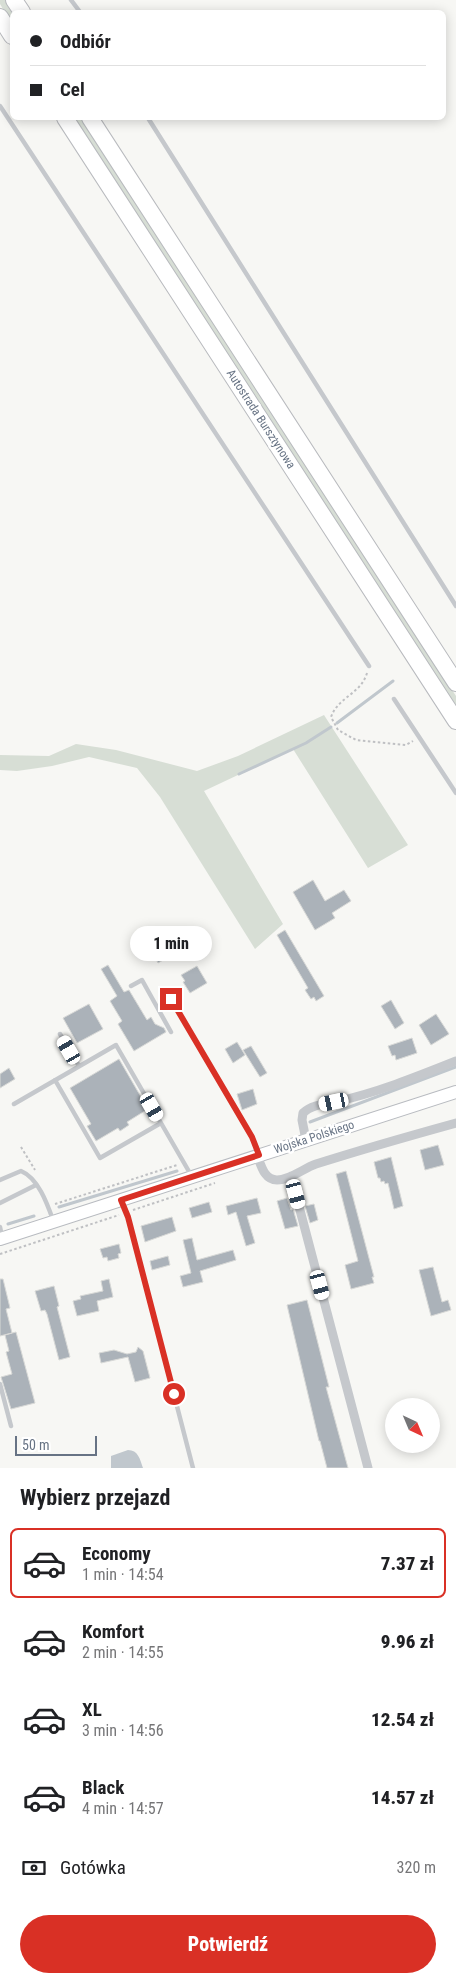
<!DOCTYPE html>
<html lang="pl">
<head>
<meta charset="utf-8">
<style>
	body { margin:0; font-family:"Roboto Condensed",sans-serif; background:#f6f6f6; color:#202124; height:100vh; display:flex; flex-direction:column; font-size:19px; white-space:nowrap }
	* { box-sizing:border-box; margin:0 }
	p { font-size:16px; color:#757577 }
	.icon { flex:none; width:28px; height:28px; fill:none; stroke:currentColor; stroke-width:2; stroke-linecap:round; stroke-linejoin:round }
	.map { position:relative; height:1468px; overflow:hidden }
	.panel { display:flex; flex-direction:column; background:#fff; flex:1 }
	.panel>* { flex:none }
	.hud { position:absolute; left:10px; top:10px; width:436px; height:110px; border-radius:8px; box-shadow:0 2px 12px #0003; display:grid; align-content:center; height:110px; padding:0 20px; background:#fff }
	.needle { width:32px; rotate:136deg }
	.tools { position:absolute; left:385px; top:1398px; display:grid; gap:10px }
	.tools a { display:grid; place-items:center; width:55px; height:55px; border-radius:50%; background:#fff; box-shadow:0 2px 12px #0003; font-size:25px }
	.scale { position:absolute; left:15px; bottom:12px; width:82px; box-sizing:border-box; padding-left:5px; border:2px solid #677384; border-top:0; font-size:14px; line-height:18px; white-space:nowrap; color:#677384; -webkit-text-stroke:4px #fff; paint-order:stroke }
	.end { position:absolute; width:22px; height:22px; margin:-11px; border:6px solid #d93025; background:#fff; box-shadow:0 0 0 2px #fff }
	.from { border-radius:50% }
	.bubble { position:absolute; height:35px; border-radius:18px; background:#fff; box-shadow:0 2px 12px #0003; font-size:16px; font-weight:800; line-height:35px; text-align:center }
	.car { position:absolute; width:15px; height:30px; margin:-15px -8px; border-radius:6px; box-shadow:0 0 4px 1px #0007; background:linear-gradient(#fff 24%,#345 0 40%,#fff 0 76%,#345 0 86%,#fff 0) }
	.hud b { display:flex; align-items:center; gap:18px; height:48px; font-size:19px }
	.hud b+b { border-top:1px solid #e0e0e0 }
	.hud i { width:12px; height:12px; background:#202124 }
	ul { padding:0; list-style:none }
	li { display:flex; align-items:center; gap:15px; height:70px; margin:0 10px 8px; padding:0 10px; border:2px solid transparent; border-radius:8px }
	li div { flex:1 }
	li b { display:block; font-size:19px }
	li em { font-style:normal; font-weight:800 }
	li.on { border-color:#d93025 }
	li>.icon { width:45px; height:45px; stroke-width:1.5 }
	h2 { padding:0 20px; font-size:22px; line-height:60px }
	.pay { display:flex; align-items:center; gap:12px; height:55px; padding:0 20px; font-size:19px }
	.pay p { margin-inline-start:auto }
	.cta { display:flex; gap:10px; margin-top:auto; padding:10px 20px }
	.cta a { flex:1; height:58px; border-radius:30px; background:#d93025; color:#fff; font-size:20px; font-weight:800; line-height:58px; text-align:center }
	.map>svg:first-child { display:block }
	.green { fill:#d7ded5 }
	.water { fill:#c0c7cd }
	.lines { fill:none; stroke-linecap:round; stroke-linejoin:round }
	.stream { stroke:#c0c7cd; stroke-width:3 }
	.building { fill:#abb2b9; stroke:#d8d9d7 }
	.secondary-casing { stroke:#b8bbc0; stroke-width:14 }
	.highway-casing { stroke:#b8babe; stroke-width:18 }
	.path { stroke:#bfc0c3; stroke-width:2; stroke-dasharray:2.5 2.5; stroke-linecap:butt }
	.lane { stroke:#c5c8cc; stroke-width:4.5 }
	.street { stroke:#c5c8cc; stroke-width:9 }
	.secondary { stroke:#fff; stroke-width:12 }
	.highway { stroke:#fff; stroke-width:16 }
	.route { stroke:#d93025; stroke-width:6 }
	.labels { text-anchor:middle; stroke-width:5; stroke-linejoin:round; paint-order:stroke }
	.street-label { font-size:12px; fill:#677384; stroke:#fff }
</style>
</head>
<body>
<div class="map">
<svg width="456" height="1468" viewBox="0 0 456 1468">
	<rect width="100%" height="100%" fill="#f7f7f4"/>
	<path class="green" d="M0,0h6l8,12h-2v12l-12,-20z
		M73,118h9l374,578v13z
		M324,715l84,130 -40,23 -75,-119 -89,42 79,133 -28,25 -95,-152 -23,-29 -48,-11 -37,9 -35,5 -17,-1v-15l49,1 27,-12 40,6 81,21 41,-15z"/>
	<path class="water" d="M128,1450c10,0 12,9 15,18h-32v-12z"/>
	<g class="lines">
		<path class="stream" d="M337,723l56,-42
			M239,774l67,-31 25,-16
			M310,1122l146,-55
			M59,1207l118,-36
			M8,1224l26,-8"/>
	</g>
	<path class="building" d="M313,880l12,21 19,-11 7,11 -19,12 3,5 -20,12 -22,-38z
		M285,930l39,66 -8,5 -2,-4 -3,2 -6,-9 3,-2 -31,-53z
		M165,948l5,8 -12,7 -4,-8z
		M108,965l16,27 5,-2 18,30 4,-3 4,7 9,4 2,4 -32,19 -16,-27 4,-3 -12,-20 7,-5 -16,-27z
		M197,966l10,17 -17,10 -7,-11 2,-1 -4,-6z
		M391,1000l13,23 -9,6 -14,-23z
		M89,1004l14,25 -26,14 -14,-25z
		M436,1014l13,20 -18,11 -12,-20z
		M412,1038l5,15 -21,7 -1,-5 -3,1 -4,-10z
		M237,1042l8,13 -12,8 -8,-14z
		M251,1046l16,27 -7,4 -17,-27z
		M119,1059l29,50 -21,13 2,3 -9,6 -2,-3 -22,13 -9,-15 4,-2 -21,-36z
		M9,1068l6,11 -15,9v-14z
		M253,1089l4,15 -15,6 -5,-16z
		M438,1145l6,20 -19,5 -5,-20z
		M391,1157l12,49 -9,3 -6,-26 -3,1 -1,-3 -3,1 -1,-4h-2l-4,-16z
		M346,1171l28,106h-2l2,6 -23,6 -6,-24 13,-4 -22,-87z
		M257,1198l4,15 -14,3 8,27 -9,3 -10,-34 -8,3 -2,-9z
		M287,1198l4,12 2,-1 5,17 -13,3 -8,-28z
		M209,1202l3,10 -20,6 -3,-10z
		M314,1204l4,16 -8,3 -5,-17z
		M172,1217l4,14 -31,11 -4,-16z
		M192,1238l5,22 36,-10 3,10 -36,11 3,11 -20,5 -3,-11 11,-3 -8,-33z
		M119,1244l2,9 -3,1 1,4 -11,3 -1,-4 -4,1 -3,-9z
		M168,1256l2,9 -18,5 -2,-9z
		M433,1267l9,35 6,-2 3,10 -20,6 -12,-46z
		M0,1279h3l7,29 -4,1 6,24 -12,3z
		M109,1279l4,18 -16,4 2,10 -22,5 -4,-15 8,-2 -1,-3 23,-5 -2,-10z
		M54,1286l5,20 -2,1 13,50 -11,3 -12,-46 -2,-4 -4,1 -6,-20z
		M307,1300l22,87h-3l22,81h-21l-7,-27h-1l-32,-136z
		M16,1332l19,71 -24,6 -10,-32 11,-3 -6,-22 3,-1 -4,-16z
		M138,1347l5,4 7,27 -15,4 -7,-25 -27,6 -2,-10 15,-3 13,4 9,-2z"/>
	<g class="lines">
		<g class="secondary-casing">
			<path id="secondary" d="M0,1239l456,-147"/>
		</g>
		<g class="highway-casing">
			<path id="highway" d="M14,0l8,12
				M0,17l12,19
				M65,118l391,603
				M90,118l366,565"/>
		</g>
		<path class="path" d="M367,673c-6,21 -29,24 -36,44l7,13 18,10 50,5 7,-4
			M21,1147l14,23
			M55,1204l122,-39
			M133,1210l82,-27
			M0,1254l119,-39"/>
		<path class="lane" d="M71,0l9,12
			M0,106l369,560
			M148,118l308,488
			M394,699l62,94
			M131,986l11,-6 15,27 14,-8 81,138 7,16
			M157,1007l14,25
			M60,1034l19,32
			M55,1080l45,78 61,-35
			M14,1104l102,-59 75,130
			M0,1180l21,-9c17,7 26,32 32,49
			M122,1202l6,15 65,251
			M0,1203l36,-18
			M0,1227l2,10
			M0,1384l11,42"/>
		<path class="street" d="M306,1140l-4,-20 1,-7c8,-8 21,-9 32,-11 41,-9 81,-25 121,-41
			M257,1155c4,10 7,25 20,25 13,0 27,-12 39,-16 47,-15 93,-28 140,-41
			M291,1176l77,292"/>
		<use href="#secondary" class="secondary"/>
		<use href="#highway" class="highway"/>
	</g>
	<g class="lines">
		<path class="route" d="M171,999l81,138 7,18 -138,45 7,17 46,177"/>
	</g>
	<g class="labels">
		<g class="street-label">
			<text transform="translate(261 419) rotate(57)" y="4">Autostrada Bursztynowa</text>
			<text transform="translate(314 1137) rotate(-18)" y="4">Wojska Polskiego</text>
		</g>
	</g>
</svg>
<div class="tools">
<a><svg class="needle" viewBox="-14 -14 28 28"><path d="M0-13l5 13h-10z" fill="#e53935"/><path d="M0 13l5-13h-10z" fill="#757577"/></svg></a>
</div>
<div class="scale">50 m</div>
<i class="end from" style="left:174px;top:1394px"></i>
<i class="end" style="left:171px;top:999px"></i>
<div class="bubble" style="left:130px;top:926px;width:82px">1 min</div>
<i class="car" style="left:69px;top:1050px;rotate:330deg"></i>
<i class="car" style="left:334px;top:1102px;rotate:258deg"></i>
<i class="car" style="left:152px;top:1107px;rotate:150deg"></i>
<i class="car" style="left:296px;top:1194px;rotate:165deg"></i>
<i class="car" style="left:320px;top:1285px;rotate:165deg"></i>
<div class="hud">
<b><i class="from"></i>Odbiór</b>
<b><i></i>Cel</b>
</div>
</div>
<section class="panel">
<h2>Wybierz przejazd</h2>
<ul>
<li class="on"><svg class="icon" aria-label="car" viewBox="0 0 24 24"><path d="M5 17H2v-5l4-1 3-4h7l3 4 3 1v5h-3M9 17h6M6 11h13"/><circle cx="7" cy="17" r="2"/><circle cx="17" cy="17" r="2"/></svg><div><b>Economy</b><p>1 min · 14:54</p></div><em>7.37 zł</em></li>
<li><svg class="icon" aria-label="car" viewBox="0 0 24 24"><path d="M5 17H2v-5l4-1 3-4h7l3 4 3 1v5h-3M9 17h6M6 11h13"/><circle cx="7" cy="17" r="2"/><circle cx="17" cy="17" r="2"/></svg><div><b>Komfort</b><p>2 min · 14:55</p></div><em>9.96 zł</em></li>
<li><svg class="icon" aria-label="car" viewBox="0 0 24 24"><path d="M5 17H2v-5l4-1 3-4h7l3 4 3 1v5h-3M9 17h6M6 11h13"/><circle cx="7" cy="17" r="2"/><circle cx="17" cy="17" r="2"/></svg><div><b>XL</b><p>3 min · 14:56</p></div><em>12.54 zł</em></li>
<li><svg class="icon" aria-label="car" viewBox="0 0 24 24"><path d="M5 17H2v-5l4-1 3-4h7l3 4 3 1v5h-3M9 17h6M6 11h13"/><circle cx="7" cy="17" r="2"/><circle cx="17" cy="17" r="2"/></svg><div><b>Black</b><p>4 min · 14:57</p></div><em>14.57 zł</em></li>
</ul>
<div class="pay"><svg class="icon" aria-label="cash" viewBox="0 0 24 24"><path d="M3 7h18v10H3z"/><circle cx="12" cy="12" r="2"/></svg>Gotówka<p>320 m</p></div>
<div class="cta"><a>Potwierdź</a></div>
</section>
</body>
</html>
